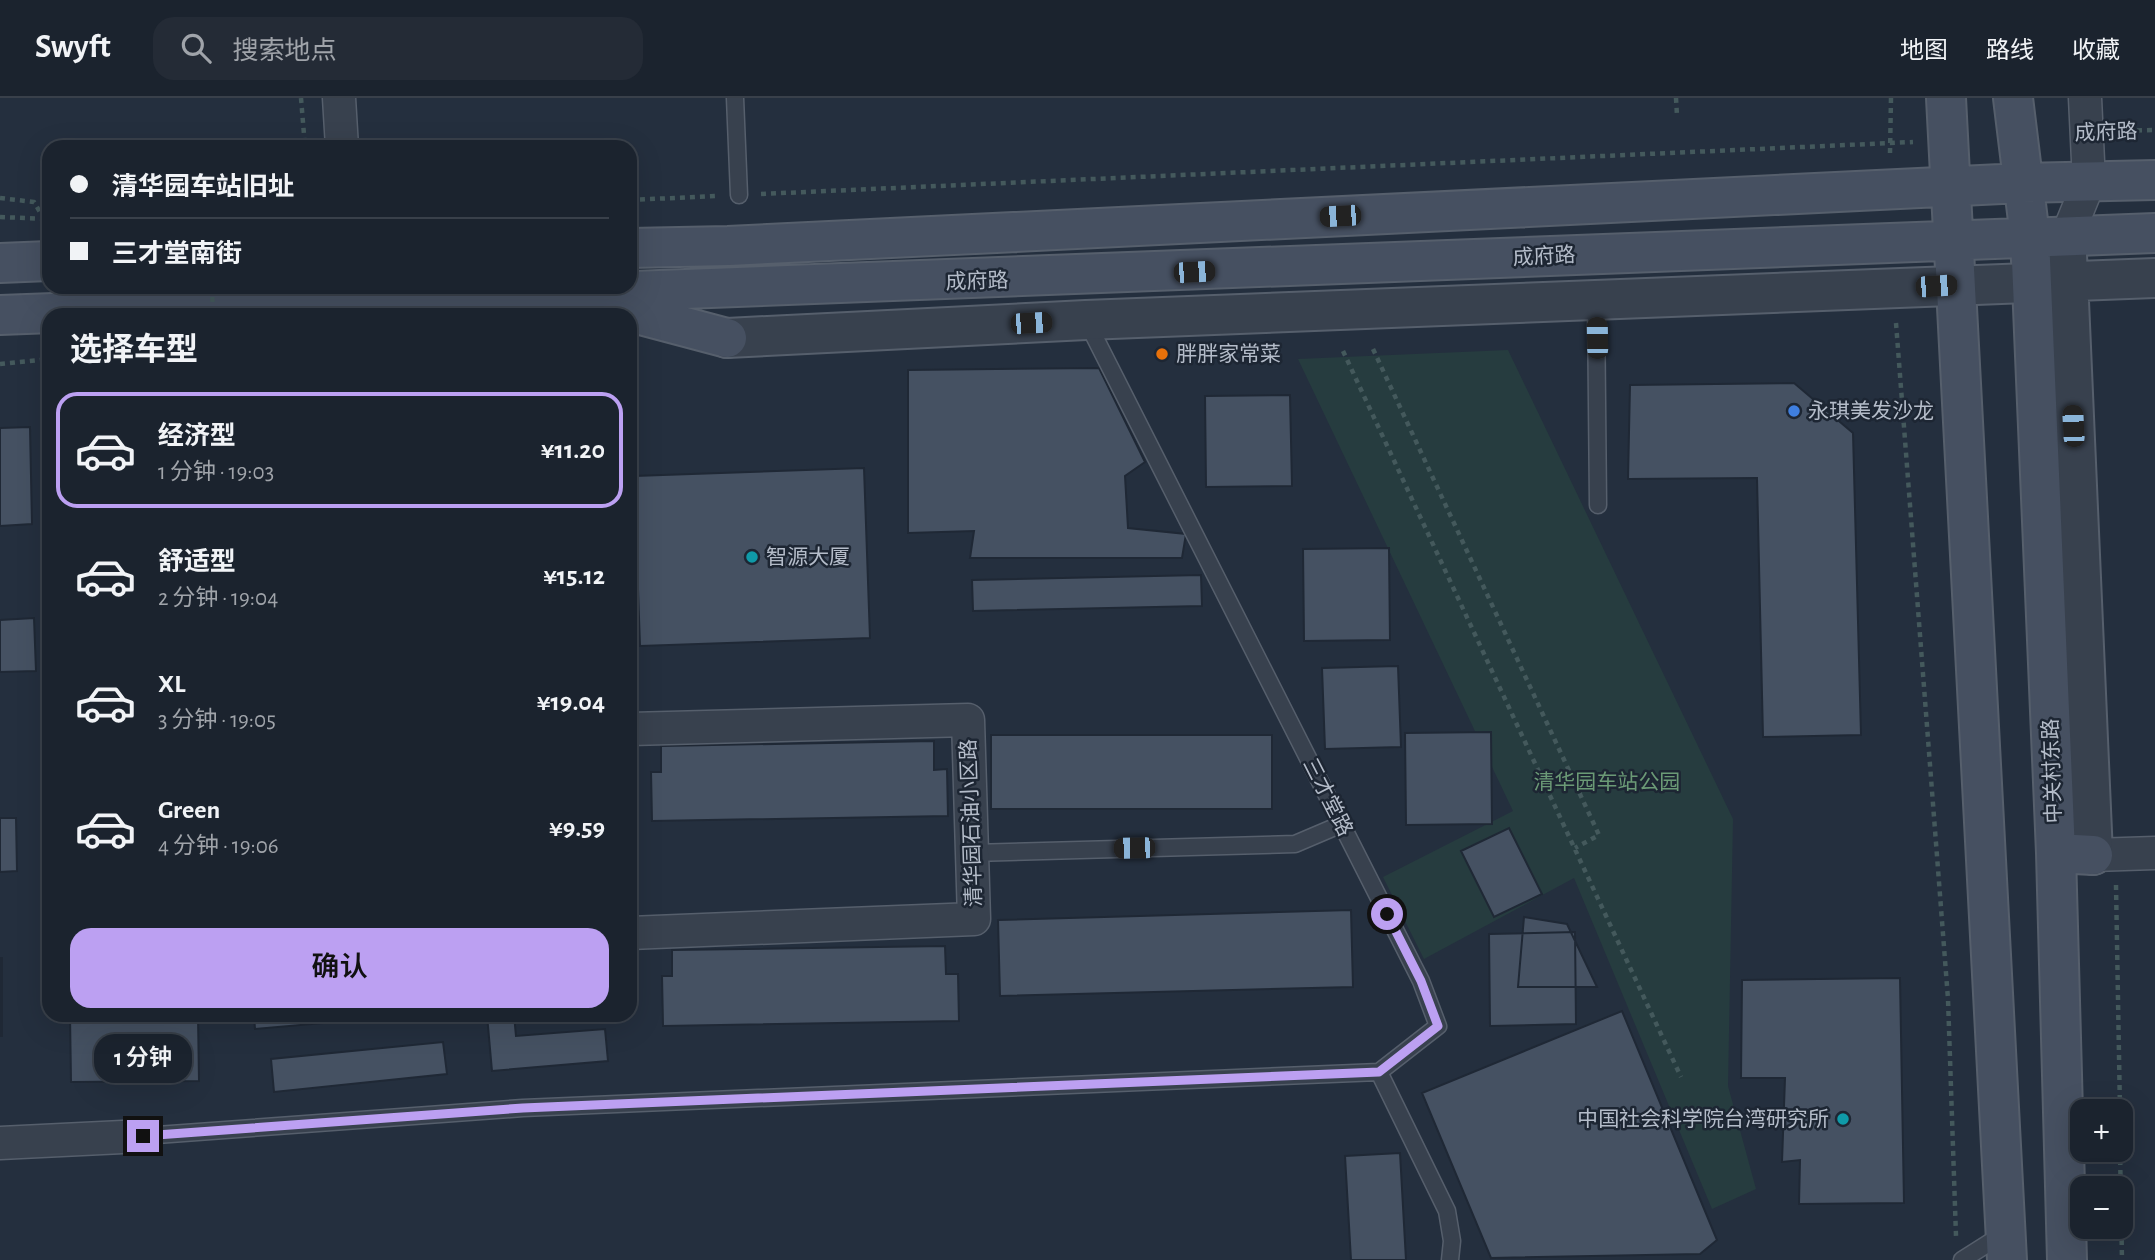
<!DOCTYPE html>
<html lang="zh">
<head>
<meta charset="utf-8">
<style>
	body { margin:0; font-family:"Alegreya Sans","Noto Sans SC",sans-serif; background:#242b36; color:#f1f3f6; height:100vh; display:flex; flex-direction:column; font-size:26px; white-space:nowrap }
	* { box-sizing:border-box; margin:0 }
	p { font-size:23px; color:#a0a4aa }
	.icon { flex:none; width:38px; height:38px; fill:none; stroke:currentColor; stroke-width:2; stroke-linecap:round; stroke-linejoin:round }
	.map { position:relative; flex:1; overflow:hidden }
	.panel { position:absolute; left:42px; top:210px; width:595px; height:714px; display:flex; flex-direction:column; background:#1b232e; border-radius:21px; box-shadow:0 7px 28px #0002,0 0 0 2px #39404a }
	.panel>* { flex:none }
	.hud { position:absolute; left:42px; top:42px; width:595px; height:154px; border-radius:21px; box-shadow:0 7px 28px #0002,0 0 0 2px #39404a; display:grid; align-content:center; height:154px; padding:0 28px; background:#1b232e }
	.controls { position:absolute; left:2070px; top:1001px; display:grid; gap:14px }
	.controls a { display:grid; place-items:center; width:63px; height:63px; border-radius:14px; background:#1b232e; box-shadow:0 7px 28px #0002,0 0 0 2px #39404a; font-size:35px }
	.end { position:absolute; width:32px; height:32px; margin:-16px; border:9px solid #bca0f2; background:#111; box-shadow:0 0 0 4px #111 }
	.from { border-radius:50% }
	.bubble { position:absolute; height:49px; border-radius:21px; background:#1b232e; box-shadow:0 7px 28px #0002,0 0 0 2px #39404a; font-size:23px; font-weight:600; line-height:49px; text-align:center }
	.car { position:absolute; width:21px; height:42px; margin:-21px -10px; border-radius:9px; box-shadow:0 0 5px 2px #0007; background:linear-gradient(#222 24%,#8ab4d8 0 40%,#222 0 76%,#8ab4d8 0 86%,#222 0) }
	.hud b { display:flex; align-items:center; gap:24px; height:66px; font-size:26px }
	.hud b+b { border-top:2px solid #39404a }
	.hud i { width:18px; height:18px; background:#f1f3f6 }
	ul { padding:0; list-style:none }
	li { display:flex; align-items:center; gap:21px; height:116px; margin:0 14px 10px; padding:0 14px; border:4px solid transparent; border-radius:21px }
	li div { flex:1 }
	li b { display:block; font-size:26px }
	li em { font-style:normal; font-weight:600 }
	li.active { border-color:#bca0f2 }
	li>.icon { width:63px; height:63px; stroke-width:1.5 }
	h2 { padding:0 28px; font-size:32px; line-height:84px }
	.cta { display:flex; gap:14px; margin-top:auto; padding:14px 28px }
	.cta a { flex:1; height:80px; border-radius:21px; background:#bca0f2; color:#111; font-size:28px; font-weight:600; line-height:80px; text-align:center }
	header { display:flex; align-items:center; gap:42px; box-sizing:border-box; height:98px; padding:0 35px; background:#1b232e; border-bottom:2px solid #39404a }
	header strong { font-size:33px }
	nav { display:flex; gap:38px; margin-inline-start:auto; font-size:24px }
	.search { width:490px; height:63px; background:#242b36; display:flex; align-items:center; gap:18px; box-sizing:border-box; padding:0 24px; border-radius:21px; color:#a0a4aa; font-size:26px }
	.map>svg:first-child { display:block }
	.green { fill:#263c3f }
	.building { fill:#455162; stroke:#1f2835; stroke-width:2 }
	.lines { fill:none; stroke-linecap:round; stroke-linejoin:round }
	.service-casing { stroke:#565f6c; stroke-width:19 }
	.minor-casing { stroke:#565f6c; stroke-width:35 }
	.tertiary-casing { stroke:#565f6c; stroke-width:42 }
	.secondary-casing { stroke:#565f6c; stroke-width:42 }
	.path { stroke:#44595c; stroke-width:4.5; stroke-dasharray:5 5; stroke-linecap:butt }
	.service { stroke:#38414e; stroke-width:16 }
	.minor { stroke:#38414e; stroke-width:32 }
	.tertiary { stroke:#38414e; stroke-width:38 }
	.secondary { stroke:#465061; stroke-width:38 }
	.path-bridge { stroke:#44595c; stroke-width:4.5; stroke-dasharray:5 5; stroke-linecap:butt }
	.route { stroke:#bca0f2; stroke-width:9 }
	.food-dot { fill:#e8710a; stroke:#1d2633; stroke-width:2.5 }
	.shop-dot { fill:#3f7fe0; stroke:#1d2633; stroke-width:2.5 }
	.culture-dot { fill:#0f9aa8; stroke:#1d2633; stroke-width:2.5 }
	.labels { text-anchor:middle; stroke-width:5; stroke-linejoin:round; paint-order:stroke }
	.street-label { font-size:21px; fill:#b4bcc9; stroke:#1d2633 }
	.poi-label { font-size:21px; fill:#b4bcc9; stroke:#1d2633; text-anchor:start }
	.park-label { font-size:21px; fill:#6b9a76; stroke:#1d2633 }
</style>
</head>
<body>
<header>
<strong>Swyft</strong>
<div class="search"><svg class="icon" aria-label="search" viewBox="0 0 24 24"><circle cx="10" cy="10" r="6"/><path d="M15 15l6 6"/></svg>搜索地点</div>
<nav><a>地图</a><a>路线</a><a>收藏</a></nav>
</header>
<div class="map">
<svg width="2155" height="1162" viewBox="0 0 2155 1162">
	<rect width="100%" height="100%" fill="#242f3e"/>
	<path class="green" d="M1508,252l225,469 -5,267 28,103 -44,20 -138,-331 -150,81 -41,-82 130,-66 -215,-452z"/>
	<path class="building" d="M1099,270l46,94 -20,14 3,52 58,6 -4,24h-212l4,-27 -66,2v-163z
		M1794,285l59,50 8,302 -98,2 -6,-259 -129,1 2,-94z
		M1290,297l2,91 -86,1 -1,-91z
		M30,329l2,97 -32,2v-98z
		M864,370l6,170 -230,8 -6,-170z
		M1389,450l1,92 -86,1 -1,-92z
		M1201,477l1,31 -229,5 -1,-31z
		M34,520l2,53 -36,1v-52z
		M1398,568l3,81 -76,2 -3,-81z
		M1491,634l1,92 -86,1 -1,-92z
		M991,637h281v74h-281z
		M934,643v29l13,-1 1,47 -296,5 -1,-49h10v-26z
		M0,720h16l1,53 -17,1z
		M1509,730l33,66 -48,23 -33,-66z
		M1351,812l2,77 -353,9 -2,-76z
		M1524,819l43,7 30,63h-79z
		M1575,834l1,92 -86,2 -1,-92z
		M945,848l1,28h12l1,47 -296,5 -1,-50h10v-26z
		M0,860h2v78h-2z
		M1900,880l4,225 -105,1 1,-44 -18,2 3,-84h-44l1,-98z
		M1622,913l95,229 -17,14 -209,4 -69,-165z
		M70,917h128l1,66 -128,1z
		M254,917h161l-160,14z
		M487,917h27l2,21 89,-7 3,32 -116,10z
		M443,944l4,32 -173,18 -3,-33z
		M1400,1055l6,107h-55l-6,-104z"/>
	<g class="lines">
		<g class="service-casing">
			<path id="service" d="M735,0l4,97
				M1596,203l2,204
				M1086,222l335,661 17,45 -59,46 68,139 5,30 -2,19
				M972,755l323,-9 47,-20
				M143,1038l380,-28 856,-36
				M1962,1162l41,-26"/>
		</g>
		<g class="minor-casing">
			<path id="minor" d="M339,0l3,49
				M2067,138l22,-54 -4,-84
				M630,631l338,-9 6,199 -344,14
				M2093,757l62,-2
				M0,1045l143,-7"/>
		</g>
		<g class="tertiary-casing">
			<path id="tertiary" d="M2067,157l26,600
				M727,240l359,-18 1069,-42"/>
		</g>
		<g class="secondary-casing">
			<path id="secondary" d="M1946,0l61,1162
				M2013,0l17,139 26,616 11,407
				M630,150l98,-2 1294,-63 133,-3
				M0,165l49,-2
				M614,210l113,30
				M0,217c719,-21 1437,-55 2155,-82
				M2056,755l37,2"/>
		</g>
		<path class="path" d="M301,0l4,49
			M1676,0l1,18
			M2117,33l38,-1
			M1890,55l1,-55
			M761,96l1152,-52
			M0,100l34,4 10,17
			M630,102l87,-4
			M0,119l49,2
			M44,120l5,-14
			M1896,225l52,676 8,237
			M1373,251l226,486 -24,13
			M1343,253l338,726
			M0,266l49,-5
			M2116,787l4,226
			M2120,1052l2,110"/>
		<use href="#service" class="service"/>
		<use href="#minor" class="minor"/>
		<use href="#tertiary" class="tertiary"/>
		<use href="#secondary" class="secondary"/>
		<path class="path-bridge" d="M212,189l1,28"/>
	</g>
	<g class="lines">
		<path class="route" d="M143,1038l380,-28 856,-36 59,-46 -17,-45 -34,-67"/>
	</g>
	<circle class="food-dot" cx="1162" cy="256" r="7"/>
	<circle class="shop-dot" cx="1794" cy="313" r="7"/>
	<g class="culture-dot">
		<circle cx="752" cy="459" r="7"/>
		<circle cx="1843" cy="1021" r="7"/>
	</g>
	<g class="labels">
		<g class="street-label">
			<text transform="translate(2106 34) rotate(-2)" y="7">成府路</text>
			<text transform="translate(1544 158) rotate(-3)" y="7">成府路</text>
			<text transform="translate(977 183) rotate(-2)" y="7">成府路</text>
			<text transform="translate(2052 673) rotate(-92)" y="7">中关村东路</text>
			<text transform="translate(1328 699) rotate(63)" y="7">三才堂路</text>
			<text transform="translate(971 725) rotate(-92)" y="7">清华园石油小区路</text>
		</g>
		<g class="poi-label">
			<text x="1176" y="263">胖胖家常菜</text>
			<text x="1808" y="320">永琪美发沙龙</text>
			<text x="766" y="466">智源大厦</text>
			<text x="1829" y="1028" text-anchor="end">中国社会科学院台湾研究所</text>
		</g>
		<g class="park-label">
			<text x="1607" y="691">清华园车站公园</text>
		</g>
	</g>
</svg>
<div class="controls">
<a>+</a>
<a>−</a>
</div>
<i class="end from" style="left:1387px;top:816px"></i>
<i class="end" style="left:143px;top:1038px"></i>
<div class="bubble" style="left:94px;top:936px;width:98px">1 分钟</div>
<i class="car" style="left:1340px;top:118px;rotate:267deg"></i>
<i class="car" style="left:1194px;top:174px;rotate:87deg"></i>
<i class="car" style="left:1936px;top:188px;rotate:86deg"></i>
<i class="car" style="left:1031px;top:225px;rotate:87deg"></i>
<i class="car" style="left:1597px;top:240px;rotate:359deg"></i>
<i class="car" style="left:2073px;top:328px;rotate:357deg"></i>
<i class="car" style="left:1134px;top:750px;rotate:269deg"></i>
<div class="hud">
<b><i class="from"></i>清华园车站旧址</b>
<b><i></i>三才堂南街</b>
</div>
<section class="panel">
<h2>选择车型</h2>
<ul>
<li class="active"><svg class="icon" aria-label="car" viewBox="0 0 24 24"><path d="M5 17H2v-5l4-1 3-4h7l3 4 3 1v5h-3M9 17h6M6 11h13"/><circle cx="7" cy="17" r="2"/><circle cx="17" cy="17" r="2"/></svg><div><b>经济型</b><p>1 分钟 · 19:03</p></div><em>¥11.20</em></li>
<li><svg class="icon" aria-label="car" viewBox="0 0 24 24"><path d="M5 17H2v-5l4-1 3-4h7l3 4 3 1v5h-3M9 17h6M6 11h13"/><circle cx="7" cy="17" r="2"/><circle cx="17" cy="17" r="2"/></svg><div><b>舒适型</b><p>2 分钟 · 19:04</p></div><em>¥15.12</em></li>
<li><svg class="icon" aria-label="car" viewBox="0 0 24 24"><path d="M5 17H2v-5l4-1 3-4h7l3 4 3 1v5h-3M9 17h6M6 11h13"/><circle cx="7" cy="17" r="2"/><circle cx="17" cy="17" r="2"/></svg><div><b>XL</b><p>3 分钟 · 19:05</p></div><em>¥19.04</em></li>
<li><svg class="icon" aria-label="car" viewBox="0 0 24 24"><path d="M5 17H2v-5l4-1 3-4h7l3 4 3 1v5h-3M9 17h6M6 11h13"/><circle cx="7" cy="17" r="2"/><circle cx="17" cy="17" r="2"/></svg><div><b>Green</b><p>4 分钟 · 19:06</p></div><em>¥9.59</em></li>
</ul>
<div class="cta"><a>确认</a></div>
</section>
</div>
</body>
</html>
